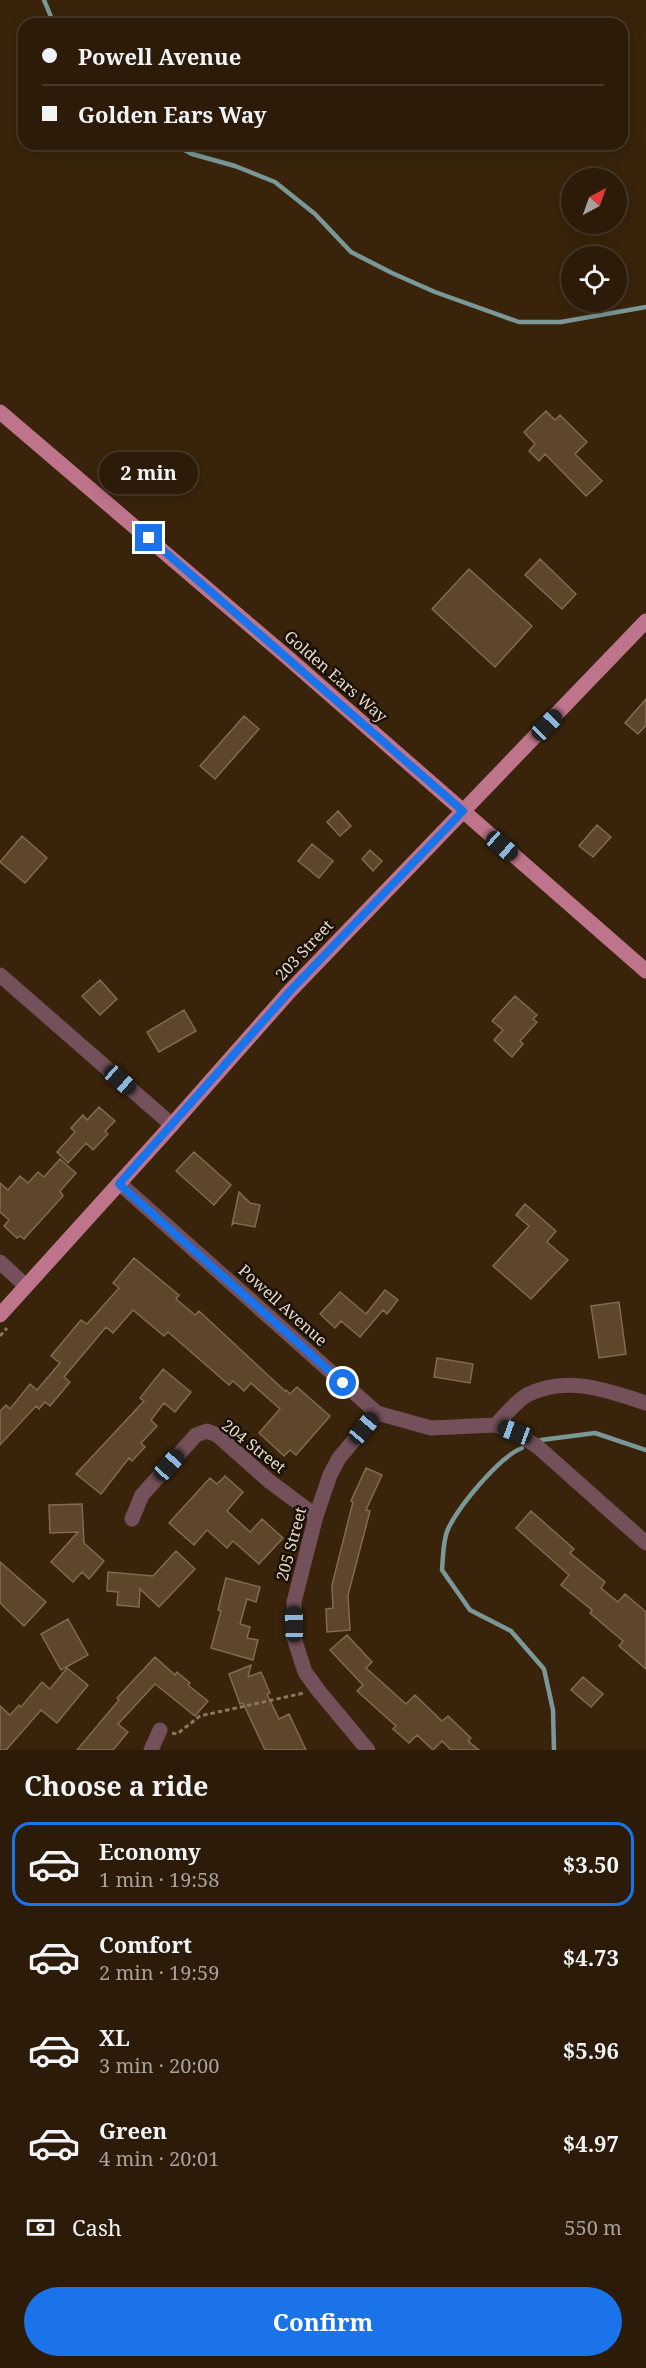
<!DOCTYPE html>
<html lang="en">
<head>
<meta charset="utf-8">
<style>
	body { margin:0; font-family:"Noto Serif",serif; background:#332412; color:#f1f3f6; height:100vh; display:flex; flex-direction:column; font-size:22px; white-space:nowrap }
	* { box-sizing:border-box; margin:0 }
	p { font-size:20px; color:#a6a19c }
	.icon { flex:none; width:33px; height:33px; fill:none; stroke:currentColor; stroke-width:2; stroke-linecap:round; stroke-linejoin:round }
	.map { position:relative; height:1750px; overflow:hidden }
	.drawer { display:flex; flex-direction:column; background:#2b1b08; flex:1 }
	.drawer>* { flex:none }
	.top-card { position:absolute; left:18px; top:18px; width:610px; height:132px; border-radius:18px; box-shadow:0 3px 15px #0003,0 0 0 2px #473929; display:grid; align-content:center; height:132px; padding:0 24px; background:#2b1b08 }
	.needle { width:39px; rotate:41deg }
	.fabs { position:absolute; left:561px; top:168px; display:grid; gap:12px }
	.fabs a { display:grid; place-items:center; width:66px; height:66px; border-radius:50%; background:#2b1b08; box-shadow:0 3px 15px #0003,0 0 0 2px #473929; font-size:30px }
	.end { position:absolute; width:27px; height:27px; margin:-14px; border:8px solid #1a73e8; background:#fff; box-shadow:0 0 0 3px #fff }
	.from { border-radius:50% }
	.bubble { position:absolute; height:42px; border-radius:21px; background:#2b1b08; box-shadow:0 3px 15px #0003,0 0 0 2px #473929; font-size:20px; font-weight:700; line-height:42px; text-align:center }
	.car { position:absolute; width:18px; height:36px; margin:-18px -9px; border-radius:8px; box-shadow:0 0 4px 2px #0007; background:linear-gradient(#222 24%,#8ab4d8 0 40%,#222 0 76%,#8ab4d8 0 86%,#222 0) }
	.top-card b { display:flex; align-items:center; gap:21px; height:57px; font-size:22px }
	.top-card b+b { border-top:2px solid #473929 }
	.top-card i { width:15px; height:15px; background:#f1f3f6 }
	ul { padding:0; list-style:none }
	li { display:flex; align-items:center; gap:18px; height:84px; margin:0 12px 9px; padding:0 12px; border:3px solid transparent; border-radius:18px }
	li div { flex:1 }
	li b { display:block; font-size:22px }
	li em { font-style:normal; font-weight:700 }
	li.selected { border-color:#1a73e8 }
	li>.icon { width:54px; height:54px; stroke-width:1.5 }
	h2 { padding:0 24px; font-size:27px; line-height:72px }
	.pay { display:flex; align-items:center; gap:15px; height:66px; padding:0 24px; font-size:22px }
	.pay p { margin-inline-start:auto }
	.cta { display:flex; gap:12px; margin-top:auto; padding:12px 24px }
	.cta a { flex:1; height:69px; border-radius:36px; background:#1a73e8; color:#fff; font-size:24px; font-weight:700; line-height:69px; text-align:center }
	.map>svg:first-child { display:block }
	.lines { fill:none; stroke-linecap:round; stroke-linejoin:round }
	.stream { stroke:#7a9897; stroke-width:4.5 }
	.building { fill:#5d4629; stroke:#816b4f; stroke-width:1.5 }
	.path { stroke:#897763; stroke-width:3; stroke-dasharray:4.5 3; stroke-linecap:butt }
	.minor { stroke:#74505a; stroke-width:15 }
	.major { stroke:#be748b; stroke-width:15 }
	.route { stroke:#1a73e8; stroke-width:8 }
	.labels { text-anchor:middle; stroke-width:5; stroke-linejoin:round; paint-order:stroke }
	.street-label { font-size:16px; fill:#e6d8ca; stroke:#191006 }
</style>
</head>
<body>
<div class="map">
<svg width="646" height="1750" viewBox="0 0 646 1750">
	<rect width="100%" height="100%" fill="#39240b"/>
	<g class="lines">
		<path class="stream" d="M44,0l10,24
			M173,144l19,10 43,12 40,16 40,32 36,38 41,21 43,19 84,30h42l85,-15
			M541,1440l54,-7 51,17
			M522,1448c-23,9 -63,58 -74,81 -5,11 -5,29 -6,41l28,40 41,21 33,38 9,41 1,40"/>
	</g>
	<path class="building" d="M546,411l9,9 5,-5 27,27 -12,12 27,27 -16,15 -41,-42 -6,7 -10,-10 6,-7 -11,-12z
		M540,559l36,35 -14,15 -37,-34z
		M469,569l63,57 -37,41 -63,-58z
		M646,699v26l-8,9 -13,-11z
		M244,716l15,13 -44,50 -15,-13z
		M338,811l13,15 -11,10 -13,-14z
		M597,825l14,12 -18,20 -14,-11z
		M22,836l25,22 -22,25 -25,-21z
		M312,844l21,17 -14,17 -21,-17z
		M370,850l12,11 -9,10 -11,-12z
		M100,980l17,19 -17,16 -18,-19z
		M515,996l22,19 -4,4 4,3 -17,19 3,3 -11,13 -18,-17 9,-10 -11,-9z
		M184,1010l12,21 -37,21 -12,-20z
		M99,1107l16,14 -10,10 3,3 -15,16 -7,-7 -18,20 -11,-11 18,-20 -4,-4 12,-13 4,5z
		M194,1152l37,33 -17,20 -38,-34z
		M60,1159l16,14 -16,18 3,5 -39,43 -4,-3 -3,2 -13,-12 5,-6 -9,-8v-29l8,7 12,-14 8,7 10,-11 6,5z
		M239,1192l11,11 10,2 -5,22 -21,-4 -2,2z
		M525,1204l31,27 -9,11 21,18 -37,39 -38,-33 36,-40 -13,-11z
		M134,1258l45,37 -3,4 19,16 4,-4 86,80 1,-1 4,4 7,-7 33,29 -34,39 -6,-5 -6,6 -25,-23 21,-24 -29,-26 -7,8 -11,-10 -4,4 -61,-53 -4,4 -31,-26 -20,23 -7,-6 -42,50 6,5 -20,24 -5,-4 -6,7 -3,-3 -36,39v-34l6,-6 4,4 20,-25 7,6 23,-27 -9,-7 30,-36 6,4 32,-36 -6,-5z
		M385,1290l13,10 -11,14 -4,-4 -23,27 -19,-16 -6,7 -15,-14 20,-22 26,22z
		M619,1302l7,52 -27,4 -8,-52z
		M437,1358l36,6 -3,19 -36,-6z
		M163,1369l28,23 -16,20 -11,-9 -13,17 6,6 -16,17 4,4 -13,14 -3,-3 -28,36 -25,-20 68,-73 -4,-3z
		M366,1468l16,7 -16,35 4,1 -22,84 2,35 -23,2 -1,-23 7,-1 -1,-23 21,-83 -2,-1z
		M225,1476l18,16 -16,19 23,21 12,-13 21,19 -24,26 -26,-23 -6,7 -20,-18 -13,15 -25,-22 41,-45 7,6z
		M82,1504l2,39 20,18 -15,18 -7,-7 -9,10 -22,-20 27,-30 -28,1 -1,-28z
		M531,1511l43,38 -4,4 35,29 -4,6 17,14 7,-8 21,18v57l-27,-23 4,-5 -33,-28 2,-3 -31,-25 8,-10 -53,-47z
		M176,1551l19,18 -36,38 -19,-18 -1,18 -22,-2 1,-13 -11,-1 1,-19 45,4z
		M0,1562l46,40 -22,24 -24,-23z
		M226,1578l34,9 -4,15 -9,-3 -7,25 10,3 -3,11 11,2 -5,20 -42,-12 10,-37 -3,-1z
		M68,1619l20,36 -27,15 -20,-36z
		M347,1635l25,27 -6,6 40,36 9,-9 27,26 6,-5 23,22 -3,3 11,9h-28l-9,-9 -9,9 -16,-15 -8,8 -16,-14 3,-3 -39,-35 6,-6 -33,-35z
		M155,1657l20,18 2,-3 13,11 -2,2 20,16 -13,15 -40,-32 -37,40 10,8 -15,18h-36l42,-50 -2,-2z
		M251,1665l-3,12 13,-5 9,21 -3,1 12,25 10,-5 17,36h-41l-22,-47 -3,1 -11,-30z
		M67,1668l21,17 -31,38 -16,-13 -35,40h-6v-44l10,9 9,-10 2,2 21,-25 8,7z
		M583,1677l20,17 -12,13 -20,-17z"/>
	<g class="lines">
		<path class="path" d="M0,1336l7,-8
			M172,1733l5,1 23,-18 104,-23"/>
		<path class="minor" d="M0,975l172,150
			M119,1183l258,230 54,15 65,-3 19,7 23,15 108,96
			M0,1262l26,24
			M496,1425c9,-10 19,-23 31,-30 40,-20 79,-5 119,8
			M132,1519l10,-24 54,-60 11,-4 10,4 52,46 47,35
			M151,1750l9,-20
			M368,1750l-50,-60 -13,-18 -11,-34v-36l22,-86 14,-41 9,-17 38,-45"/>
		<path class="major" d="M0,412l287,245 359,314
			M0,1315l162,-179 128,-145 356,-370"/>
	</g>
	<g class="lines">
		<path class="route" d="M149,538l314,273 -173,180 -171,193 224,199"/>
	</g>
	<g class="labels">
		<g class="street-label">
			<text transform="translate(336 676) rotate(41)" y="6">Golden Ears Way</text>
			<text transform="translate(304 950) rotate(-47)" y="6">203 Street</text>
			<text transform="translate(283 1305) rotate(42)" y="6">Powell Avenue</text>
			<text transform="translate(254 1446) rotate(38)" y="6">204 Street</text>
			<text transform="translate(291 1544) rotate(-75)" y="6">205 Street</text>
		</g>
	</g>
</svg>
<div class="fabs">
<a><svg class="needle" viewBox="-14 -14 28 28"><path d="M0-13l5 13h-10z" fill="#e53935"/><path d="M0 13l5-13h-10z" fill="#a6a19c"/></svg></a>
<a><svg class="icon" aria-label="locate" viewBox="0 0 24 24"><circle cx="12" cy="12" r="6"/><path d="M12 2v4M12 18v4M2 12h4M18 12h4"/></svg></a>
</div>
<i class="end from" style="left:343px;top:1383px"></i>
<i class="end" style="left:149px;top:538px"></i>
<div class="bubble" style="left:99px;top:452px;width:99px">2 min</div>
<i class="car" style="left:547px;top:725px;rotate:44deg"></i>
<i class="car" style="left:502px;top:846px;rotate:131deg"></i>
<i class="car" style="left:120px;top:1080px;rotate:131deg"></i>
<i class="car" style="left:364px;top:1428px;rotate:40deg"></i>
<i class="car" style="left:515px;top:1432px;rotate:290deg"></i>
<i class="car" style="left:169px;top:1465px;rotate:42deg"></i>
<i class="car" style="left:294px;top:1624px;rotate:359deg"></i>
<div class="top-card">
<b><i class="from"></i>Powell Avenue</b>
<b><i></i>Golden Ears Way</b>
</div>
</div>
<section class="drawer">
<h2>Choose a ride</h2>
<ul>
<li class="selected"><svg class="icon" aria-label="car" viewBox="0 0 24 24"><path d="M5 17H2v-5l4-1 3-4h7l3 4 3 1v5h-3M9 17h6M6 11h13"/><circle cx="7" cy="17" r="2"/><circle cx="17" cy="17" r="2"/></svg><div><b>Economy</b><p>1 min · 19:58</p></div><em>$3.50</em></li>
<li><svg class="icon" aria-label="car" viewBox="0 0 24 24"><path d="M5 17H2v-5l4-1 3-4h7l3 4 3 1v5h-3M9 17h6M6 11h13"/><circle cx="7" cy="17" r="2"/><circle cx="17" cy="17" r="2"/></svg><div><b>Comfort</b><p>2 min · 19:59</p></div><em>$4.73</em></li>
<li><svg class="icon" aria-label="car" viewBox="0 0 24 24"><path d="M5 17H2v-5l4-1 3-4h7l3 4 3 1v5h-3M9 17h6M6 11h13"/><circle cx="7" cy="17" r="2"/><circle cx="17" cy="17" r="2"/></svg><div><b>XL</b><p>3 min · 20:00</p></div><em>$5.96</em></li>
<li><svg class="icon" aria-label="car" viewBox="0 0 24 24"><path d="M5 17H2v-5l4-1 3-4h7l3 4 3 1v5h-3M9 17h6M6 11h13"/><circle cx="7" cy="17" r="2"/><circle cx="17" cy="17" r="2"/></svg><div><b>Green</b><p>4 min · 20:01</p></div><em>$4.97</em></li>
</ul>
<div class="pay"><svg class="icon" aria-label="cash" viewBox="0 0 24 24"><path d="M3 7h18v10H3z"/><circle cx="12" cy="12" r="2"/></svg>Cash<p>550 m</p></div>
<div class="cta"><a>Confirm</a></div>
</section>
</body>
</html>
